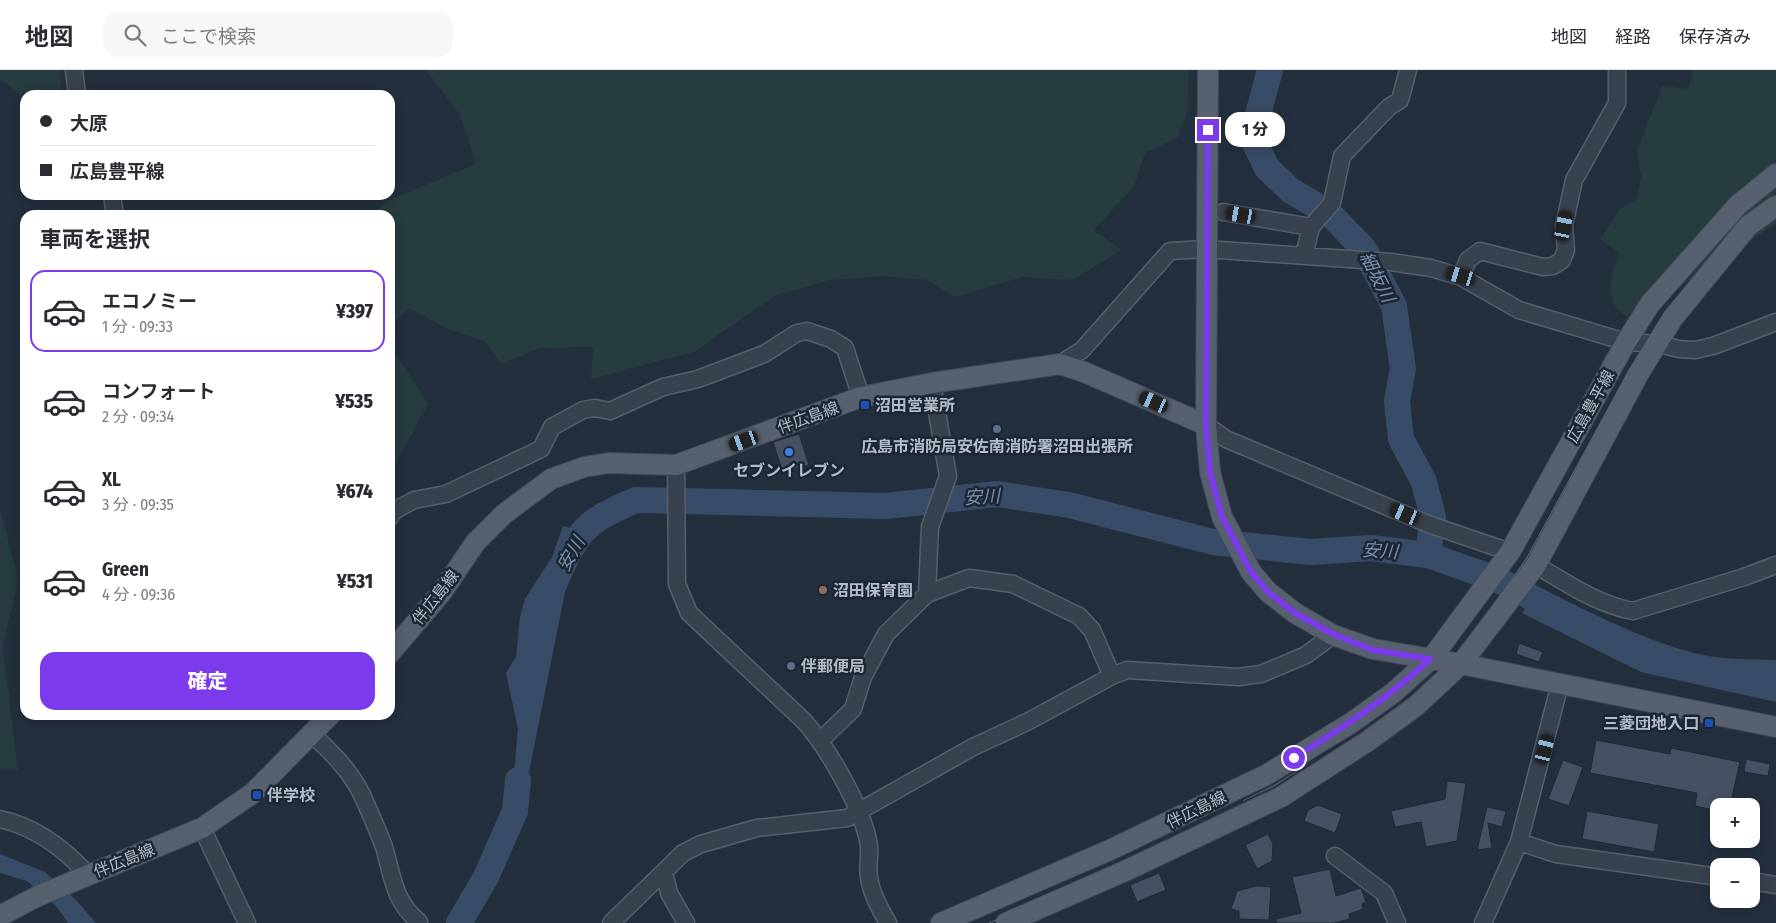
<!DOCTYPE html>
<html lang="ja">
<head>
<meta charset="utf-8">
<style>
	body { margin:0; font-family:"Fira Sans Condensed","Noto Sans JP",sans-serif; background:#f7f7f7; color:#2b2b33; height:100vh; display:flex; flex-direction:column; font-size:19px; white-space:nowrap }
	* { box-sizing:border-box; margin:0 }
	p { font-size:16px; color:#7c7c81 }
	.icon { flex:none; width:28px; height:28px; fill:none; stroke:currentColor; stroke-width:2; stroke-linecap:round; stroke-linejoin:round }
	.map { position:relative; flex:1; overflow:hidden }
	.side { position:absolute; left:20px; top:140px; width:375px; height:510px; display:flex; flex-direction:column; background:#fff; border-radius:15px; box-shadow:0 2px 12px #0003 }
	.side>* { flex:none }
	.banner { position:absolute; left:20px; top:20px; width:375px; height:110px; border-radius:15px; box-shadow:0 2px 12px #0003; display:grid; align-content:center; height:110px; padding:0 20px; background:#fff }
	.fabs { position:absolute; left:1710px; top:728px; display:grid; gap:10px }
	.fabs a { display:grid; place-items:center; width:50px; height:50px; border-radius:10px; background:#fff; box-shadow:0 2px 12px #0003; font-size:25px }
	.end { position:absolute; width:22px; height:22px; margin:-11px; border:6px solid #7c3aed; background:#fff; box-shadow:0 0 0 2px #fff }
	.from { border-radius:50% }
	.bubble { position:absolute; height:35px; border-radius:15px; background:#fff; box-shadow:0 2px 12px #0003; font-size:16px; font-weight:800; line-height:35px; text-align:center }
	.car { position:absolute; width:15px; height:30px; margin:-15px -8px; border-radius:6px; box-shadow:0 0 4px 1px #0007; background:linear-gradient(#222 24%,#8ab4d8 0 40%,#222 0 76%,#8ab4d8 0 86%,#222 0) }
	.banner b { display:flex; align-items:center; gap:18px; height:48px; font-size:19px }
	.banner b+b { border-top:1px solid #e1e1e2 }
	.banner i { width:12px; height:12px; background:#2b2b33 }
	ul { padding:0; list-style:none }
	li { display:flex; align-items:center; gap:15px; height:82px; margin:0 10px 8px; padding:0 10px; border:2px solid transparent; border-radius:15px }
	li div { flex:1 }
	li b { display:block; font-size:19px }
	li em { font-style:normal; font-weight:800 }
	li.on { border-color:#7c3aed }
	li>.icon { width:45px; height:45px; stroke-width:1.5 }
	h2 { padding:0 20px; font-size:22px; line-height:60px }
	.primary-button { display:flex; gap:10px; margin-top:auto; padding:10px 20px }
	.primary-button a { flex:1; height:58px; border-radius:15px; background:#7c3aed; color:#fff; font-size:20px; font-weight:800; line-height:58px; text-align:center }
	header { display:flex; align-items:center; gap:30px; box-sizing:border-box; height:70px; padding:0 25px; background:#fff; border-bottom:1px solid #e1e1e2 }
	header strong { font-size:24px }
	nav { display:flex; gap:28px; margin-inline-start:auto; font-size:18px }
	.search { width:350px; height:45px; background:#f7f7f7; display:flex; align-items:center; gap:12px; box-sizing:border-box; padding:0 18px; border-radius:15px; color:#7c7c81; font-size:19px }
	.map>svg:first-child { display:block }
	.green { fill:#263c3f }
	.water { fill:#394c67 }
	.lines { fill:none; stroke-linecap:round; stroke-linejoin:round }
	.river { stroke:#394c67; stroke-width:26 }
	.building { fill:#455162; stroke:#1f2835 }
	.minor-casing { stroke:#565f6c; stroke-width:19 }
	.major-casing { stroke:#414a57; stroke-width:22 }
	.minor { stroke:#38414e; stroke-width:16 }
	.major { stroke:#56606e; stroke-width:20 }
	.tram { stroke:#5a6575; stroke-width:1 }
	.route { stroke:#7c3aed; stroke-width:6 }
	.transit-dot { fill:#1a4fb4; stroke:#1d2633; stroke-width:2 }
	.service-dot { fill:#5c6f8a; stroke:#1d2633; stroke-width:2 }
	.shop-dot { fill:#3f7fe0; stroke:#1d2633; stroke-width:2 }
	.education-dot { fill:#8d6e63; stroke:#1d2633; stroke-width:2 }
	.labels { text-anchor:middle; stroke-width:5; stroke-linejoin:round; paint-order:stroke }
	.poi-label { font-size:16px; font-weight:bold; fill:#b4bcc9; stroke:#1d2633; text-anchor:start }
	.street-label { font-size:16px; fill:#b4bcc9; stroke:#1d2633 }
	.water-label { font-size:18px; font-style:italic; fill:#7c92b1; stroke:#1d2633 }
</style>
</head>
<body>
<header>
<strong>地図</strong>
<div class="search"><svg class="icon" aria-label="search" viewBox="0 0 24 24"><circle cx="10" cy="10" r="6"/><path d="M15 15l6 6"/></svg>ここで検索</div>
<nav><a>地図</a><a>経路</a><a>保存済み</a></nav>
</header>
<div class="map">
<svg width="1776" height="853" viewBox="0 0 1776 853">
	<rect width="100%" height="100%" fill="#242f3e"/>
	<path class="green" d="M0,0h60l1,25h-36v4l-25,-20z
		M426,0h763l-1,39 -10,28 -33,16 -11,33 -40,44 27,20 -48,30 -51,-3 -67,20 -28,-17 -45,-4 -50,4 -56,15 -82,57 -103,27 2,-32 -53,1 -38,16 -18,-23 -36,-12 -39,-21 -19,18v-111h-20l19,-15 87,-36 -16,-49z
		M1693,0h83v154l-82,53 -68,39c-25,-17 -15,-39 -6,-63l-20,-14 20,-30 17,-10 4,-23 -4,-25 25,-65 27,3z
		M390,275l38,59 -38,70z
		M0,438l18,71 -15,69 15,122 -18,-2z"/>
	<path class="water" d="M563,456l27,8 -25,58 -45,225 -14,-4 7,-28 5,-56 -12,-56 10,-16 4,-40 5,-18 27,-42z
		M1540,518c52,25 106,54 163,67 23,5 49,4 73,5v42l-135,-30 -119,-59z
		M0,784l45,18 32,29 19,22h-28l-11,-16 -30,-26 -27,-8z"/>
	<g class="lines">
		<path class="river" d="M1270,0l-18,67 15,31 23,22 40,24 34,35 30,57 9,63 -6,32 4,38 23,43 9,35 -5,38
			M565,491c17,-38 34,-45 71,-61l249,6 113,-12 71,11 144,37 98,10 60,-4 57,7 68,24 69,36
			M459,853l27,-46 29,-66 3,-31"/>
	</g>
	<path class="building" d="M799,364l10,31 -26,8 -10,-31z
		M1519,573l24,9 -4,10 -23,-8z
		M1596,670l74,14 1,-6 69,14 -10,44h-11v5l-24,-5 2,-13 -107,-20z
		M1340,674l-65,43 -32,15 -1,-2 30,-15z
		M1746,689l24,5 -2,12 -24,-4z
		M1563,690l20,7 -14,39 -21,-7z
		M1447,711l19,2 -9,58 -31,6 -5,-25 -26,5 -4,-16 54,-12z
		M1318,735l24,9 -7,19 -31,-12 4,-11z
		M1487,737l19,4 -4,16 -14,-4 4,25 -15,2z
		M1587,741l72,13 -5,28 -72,-13z
		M1268,764l5,10 -1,17 -15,8 -12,-24z
		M1330,799l6,27 25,-8 5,14 -4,2 1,5 -14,5 1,5 -16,4h-57l-1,-4 25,-6 -9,-36z
		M1159,803l7,17 -29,12 -7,-17z
		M1256,816l15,1 -2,33 -30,-1v-8l-8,-2 6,-18z"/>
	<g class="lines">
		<g class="minor-casing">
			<path id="minor" d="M74,0l3,25
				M112,125l3,20
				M1223,142l88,15 21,-24 10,-47 47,-49 11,-7 8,-30
				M1304,185l7,-28
				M1461,207l7,-17 12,-9 63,16 10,-1 9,-6 4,-10 -2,-24 10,-46 43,-77v-33
				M1060,294l22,-14 88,-99 36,-2 185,13 40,6 30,9 58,33 107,32 32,2 21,5 16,1 18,-4 63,-24
				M1206,355l20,14 202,85 82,28
				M676,395l1,119 12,29 115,108c24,27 60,89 65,125 1,11 -2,21 0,31 2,16 11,32 19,46
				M390,447l2,-5 22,-12 32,-6 95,-45 11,-22 31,-17 12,-2 15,3 53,-24 35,-8 66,-25 33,-21 10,-2 24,8 14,9 16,49
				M1536,495c30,18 63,40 97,46l111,-34 32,-12
				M927,524l3,-67 18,-51 -16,-93
				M312,664c20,19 39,37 51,63 7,16 15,33 21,50 9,30 9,53 35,75
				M821,670l32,-31 10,-32 23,-43 41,-40 42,-16 44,6 66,32 13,14 20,46
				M0,749c36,8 64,29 88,56
				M202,758l45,95
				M1519,772l37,12 163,23
				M1335,786l49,37 13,30
				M664,802l5,21 17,30
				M1751,811l25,4
				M611,853l72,-70 18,-9 56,-16 90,-10 126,-71 54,-25 85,-46 15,-6 111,7 23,-3 45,-19 27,-20
				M1483,853l36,-81 41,-158"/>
		</g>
		<g class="major-casing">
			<path id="major" d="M1208,0l-2,355 4,47 12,45 29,55 17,20 27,21 38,22 40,14 88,15 315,63
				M390,583l52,-61 33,-49 29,-29 47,-35 33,-12 25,-4 67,2 185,-68 71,-14 128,-19 24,8 122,53
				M0,846l38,-20 164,-68 51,-35 77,-78
				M941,853l171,-74 154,-74 85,-52 42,-30 38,-34 79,-107 116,-210 24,-38 88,-99 38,-31
				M1006,853l119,-52 156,-74 87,-56 48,-35 45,-42 75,-99 103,-192 34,-55 75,-92 28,-20"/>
		</g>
		<use href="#minor" class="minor"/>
		<use href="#major" class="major"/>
		<path class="tram" d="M961,853l281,-131 117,-68 49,-38 42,-40 70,-93 103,-189 35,-57 83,-96 35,-29
			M989,853l201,-87 59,-29 122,-71 53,-40 37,-44 65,-93 104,-190 35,-57 63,-74"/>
	</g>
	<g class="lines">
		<path class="route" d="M1208,60l-2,295 4,47 12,45 29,55 17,20 27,21 38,21 40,16 57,9c-44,41 -85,67 -136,99"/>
	</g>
	<g class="transit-dot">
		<rect x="860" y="330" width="10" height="10" rx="2.5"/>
		<rect x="1704" y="648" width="10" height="10" rx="2.5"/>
		<rect x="252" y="720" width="10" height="10" rx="2.5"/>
	</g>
	<g class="service-dot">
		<circle cx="997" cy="359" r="5"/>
		<circle cx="791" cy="596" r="5"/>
	</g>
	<circle class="shop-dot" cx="789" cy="382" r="5"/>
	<circle class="education-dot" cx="823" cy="520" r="5"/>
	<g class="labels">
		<g class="poi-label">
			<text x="875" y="341">沼田営業所</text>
			<text x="997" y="382" text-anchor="middle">広島市消防局安佐南消防署沼田出張所</text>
			<text x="789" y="406" text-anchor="middle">セブンイレブン</text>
			<text x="833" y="526">沼田保育園</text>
			<text x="801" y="602">伴郵便局</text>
			<text x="1699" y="659" text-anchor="end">三菱団地入口</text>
			<text x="267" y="731">伴学校</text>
		</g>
		<g class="street-label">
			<text transform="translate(1590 336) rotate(-61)" y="6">広島豊平線</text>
			<text transform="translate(808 347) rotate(-20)" y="6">伴広島線</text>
			<text transform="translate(435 527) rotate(-52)" y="6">伴広島線</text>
			<text transform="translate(1196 739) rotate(-26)" y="6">伴広島線</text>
			<text transform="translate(124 790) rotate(-22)" y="6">伴広島線</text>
		</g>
		<g class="water-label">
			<text transform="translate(1377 207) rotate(63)" y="6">細坂川</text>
			<text transform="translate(982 427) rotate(-3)" y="6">安川</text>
			<text transform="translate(1380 481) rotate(4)" y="6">安川</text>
			<text transform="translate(571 484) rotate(-60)" y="6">安川</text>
		</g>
	</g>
</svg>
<div class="fabs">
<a>+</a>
<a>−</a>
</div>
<i class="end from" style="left:1294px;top:688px"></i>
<i class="end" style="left:1208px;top:60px"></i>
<div class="bubble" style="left:1225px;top:42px;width:60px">1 分</div>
<i class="car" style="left:1241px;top:145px;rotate:280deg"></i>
<i class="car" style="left:1564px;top:156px;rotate:11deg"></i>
<i class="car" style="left:1461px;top:206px;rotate:287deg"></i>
<i class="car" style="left:1154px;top:332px;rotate:294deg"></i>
<i class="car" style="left:744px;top:371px;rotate:250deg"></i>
<i class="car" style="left:1405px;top:444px;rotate:293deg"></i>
<i class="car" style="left:1545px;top:679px;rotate:14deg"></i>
<div class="banner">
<b><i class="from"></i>大原</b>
<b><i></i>広島豊平線</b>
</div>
<section class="side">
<h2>車両を選択</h2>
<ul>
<li class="on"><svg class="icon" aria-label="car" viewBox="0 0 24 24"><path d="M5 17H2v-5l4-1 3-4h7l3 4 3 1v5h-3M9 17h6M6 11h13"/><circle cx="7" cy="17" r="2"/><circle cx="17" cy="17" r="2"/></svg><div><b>エコノミー</b><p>1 分 · 09:33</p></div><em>¥397</em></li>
<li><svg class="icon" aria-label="car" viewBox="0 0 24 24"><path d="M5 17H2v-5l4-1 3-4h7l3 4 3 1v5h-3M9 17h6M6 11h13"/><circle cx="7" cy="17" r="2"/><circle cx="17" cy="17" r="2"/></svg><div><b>コンフォート</b><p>2 分 · 09:34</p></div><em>¥535</em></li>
<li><svg class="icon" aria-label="car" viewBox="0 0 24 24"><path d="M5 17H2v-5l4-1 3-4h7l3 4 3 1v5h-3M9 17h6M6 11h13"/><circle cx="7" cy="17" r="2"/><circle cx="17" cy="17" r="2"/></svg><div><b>XL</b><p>3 分 · 09:35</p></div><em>¥674</em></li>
<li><svg class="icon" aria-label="car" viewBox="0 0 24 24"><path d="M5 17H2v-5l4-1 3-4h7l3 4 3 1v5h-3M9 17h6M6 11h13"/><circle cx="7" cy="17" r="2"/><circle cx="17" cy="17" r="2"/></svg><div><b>Green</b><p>4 分 · 09:36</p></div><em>¥531</em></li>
</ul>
<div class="primary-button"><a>確定</a></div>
</section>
</div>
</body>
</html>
